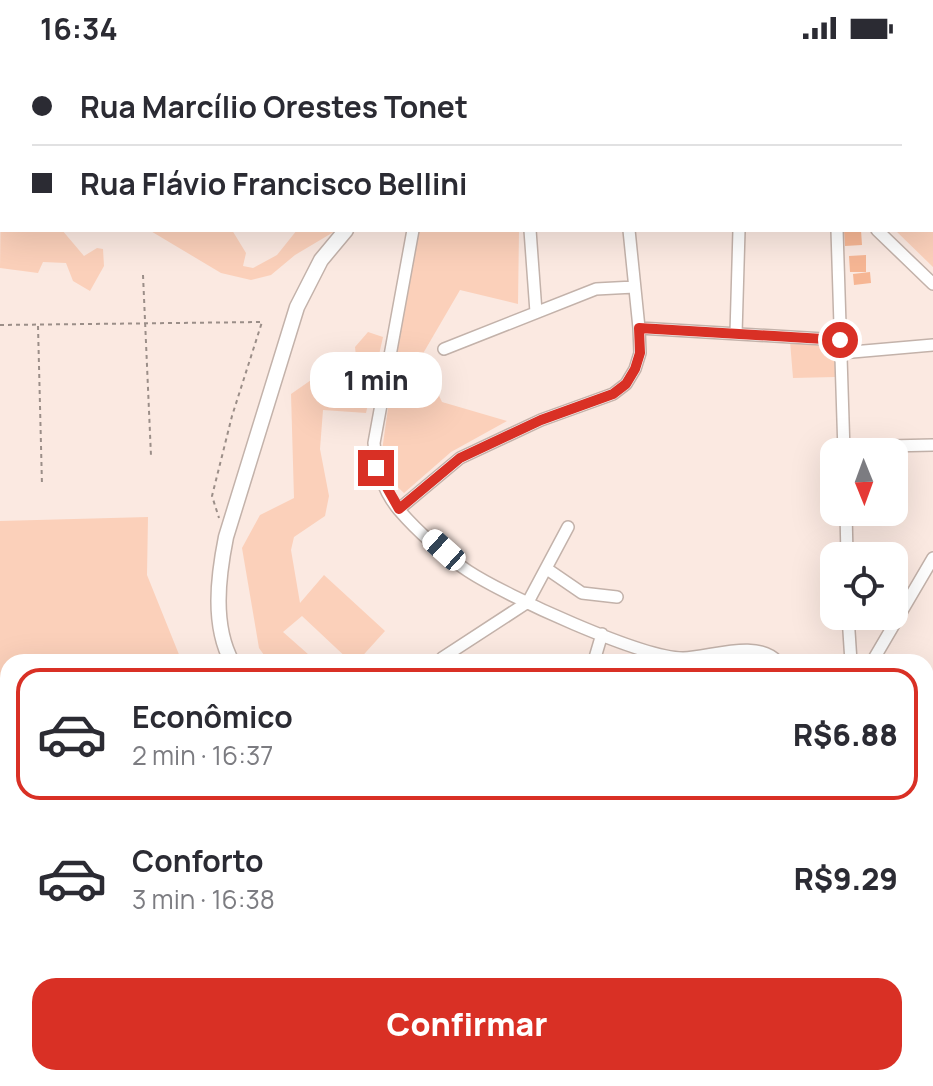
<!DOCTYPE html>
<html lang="pt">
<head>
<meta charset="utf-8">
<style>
	body { margin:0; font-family:Manrope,sans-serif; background:#f7f7f7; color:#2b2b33; height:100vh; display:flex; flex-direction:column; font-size:30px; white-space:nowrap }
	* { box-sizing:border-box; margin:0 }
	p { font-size:26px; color:#7c7c81 }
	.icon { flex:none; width:44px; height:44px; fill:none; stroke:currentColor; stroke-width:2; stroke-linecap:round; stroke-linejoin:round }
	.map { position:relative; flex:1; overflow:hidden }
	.details { position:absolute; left:0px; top:598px; width:934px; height:432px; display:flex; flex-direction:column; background:#fff; border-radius:24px 24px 0 0; box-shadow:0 8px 32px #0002 }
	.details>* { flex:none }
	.hud { position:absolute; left:0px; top:0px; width:934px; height:176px; box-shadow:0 8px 32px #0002; display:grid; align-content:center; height:176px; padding:0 32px; background:#fff }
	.needle { width:52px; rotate:179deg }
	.tools { position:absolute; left:820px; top:382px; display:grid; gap:16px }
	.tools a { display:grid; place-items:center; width:88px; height:88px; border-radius:16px; background:#fff; box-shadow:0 8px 32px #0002; font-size:40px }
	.end { position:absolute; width:36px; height:36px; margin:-18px; border:10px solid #d93025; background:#fff; box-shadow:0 0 0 4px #fff }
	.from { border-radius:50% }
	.bubble { position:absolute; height:56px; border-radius:24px; background:#fff; box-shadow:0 8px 32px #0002; font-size:26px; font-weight:800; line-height:56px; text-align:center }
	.car { position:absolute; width:24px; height:48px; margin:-24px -12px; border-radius:10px; box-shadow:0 0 6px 2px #0007; background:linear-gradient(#fff 24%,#345 0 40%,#fff 0 76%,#345 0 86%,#fff 0) }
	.hud b { display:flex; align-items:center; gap:28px; height:76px; font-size:30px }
	.hud b+b { border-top:2px solid #e1e1e2 }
	.hud i { width:20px; height:20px; background:#2b2b33 }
	ul { padding:14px 0 0; list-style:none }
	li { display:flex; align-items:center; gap:24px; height:132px; margin:0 16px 12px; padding:0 16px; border:4px solid transparent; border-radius:24px }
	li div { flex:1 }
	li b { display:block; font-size:30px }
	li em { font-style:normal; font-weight:800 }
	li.on { border-color:#d93025 }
	li>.icon { width:72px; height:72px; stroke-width:1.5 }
	.cta { display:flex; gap:16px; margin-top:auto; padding:16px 32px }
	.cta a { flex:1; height:92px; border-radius:24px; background:#d93025; color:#fff; font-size:32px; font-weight:800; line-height:92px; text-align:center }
	.status { display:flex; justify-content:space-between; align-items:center; height:56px; padding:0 40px; background:#fff; direction:ltr }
	.status svg { height:22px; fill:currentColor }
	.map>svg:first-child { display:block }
	.green { fill:#fbd0ba }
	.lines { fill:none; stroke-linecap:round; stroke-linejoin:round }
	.stream { stroke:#85e1e5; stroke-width:3 }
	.building { fill:#f6b694 }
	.minor-casing { stroke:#c3b2aa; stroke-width:14 }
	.major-casing { stroke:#c3b2aa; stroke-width:17 }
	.path { stroke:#9b8e88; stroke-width:2; stroke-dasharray:4 4; stroke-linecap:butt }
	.minor { stroke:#fff; stroke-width:11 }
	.major { stroke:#fff; stroke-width:14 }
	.route { stroke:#d93025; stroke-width:10 }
</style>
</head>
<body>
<div class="status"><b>16:34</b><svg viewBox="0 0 49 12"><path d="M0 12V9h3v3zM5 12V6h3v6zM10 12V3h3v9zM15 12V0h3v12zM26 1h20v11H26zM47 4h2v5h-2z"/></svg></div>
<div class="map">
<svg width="933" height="1030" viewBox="0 0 933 1030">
	<rect width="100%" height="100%" fill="#fbe9e1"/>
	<path class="green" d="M2,59v115h60l22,26 13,-8 6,1 1,17 -14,25 -17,-10 -7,-18 -23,-1 -5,11 -38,-5z
		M933,116v95l-38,-37h37z
		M149,174h83l14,23 -3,13 10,2 24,-13 20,-25h40l-42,25 -24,20 -20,5 -30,-7z
		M418,174h101l-1,74 -58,-14 -39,67 21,45 65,19 -56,31 -47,41 -15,-14 -8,-21 27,-191z
		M368,276l15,5 -17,76 -43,-3 -3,39 9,47 -4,20 -31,21 -3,13 9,53 24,-28 61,56 -28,31h-6l-49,-46 -19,16 34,30h-48l-10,-14 -17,-100 18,-33 34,-17 -3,-104 23,-16 44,-3 -3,-28z
		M790,285l45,2v34l-42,1z
		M148,461l-1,58 35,87h-174v35l-8,-5v-171z
		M206,1022h303l2,8h-294z
		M764,1022h50v8h-50z"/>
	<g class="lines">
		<path class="stream" d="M0,792l8,2
			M203,1022l7,8"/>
	</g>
	<path class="building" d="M844,174h17l1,15 -17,1z
		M866,199v17h-16l-1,-16z
		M870,216l1,11 -17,2 -1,-11z
		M2,800l6,3v21l-8,-4z
		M4,1011l7,11 -11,8v-15z
		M110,1022h15v7h-15z"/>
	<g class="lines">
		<g class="minor-casing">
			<path id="minor" d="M620,0v2
				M770,0l1,2
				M413,174l-39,213c2,24 9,48 25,67 18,21 46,46 69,61 38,25 173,87 215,87 26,0 74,-20 95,4
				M530,174l6,82
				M629,174l10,98
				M837,174l7,222
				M877,174l56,54
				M736,278l3,-104
				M444,293l152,-60 38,-2
				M841,297l92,-8
				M844,391l89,-2
				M399,453l61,-51 81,-38 72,-26 13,-10 9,-15 5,-16 -1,-25 201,12
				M846,456l1,44
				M547,513l35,24 35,4
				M848,560l3,46
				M442,602l86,-56 40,-75
				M594,605l8,-27
				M872,606l61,-104
				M926,724l7,-13
				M0,836l8,8
				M926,881l7,-1
				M926,976h7l-2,-34
				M80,1022v8
				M643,1022v8
				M822,1022l1,8
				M887,1022l5,8
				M755,1030v-8"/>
		</g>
		<g class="major-casing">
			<path id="major" d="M422,0v2
				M437,0l1,2
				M232,606c-20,-37 -14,-85 -6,-125l71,-230 24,-47 25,-30
				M523,1022l3,8"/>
		</g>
		<path class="path" d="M143,219l8,181
			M0,269l262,-3 -30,94 -20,80 7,22
			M38,270l4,159"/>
		<use href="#minor" class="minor"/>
		<use href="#major" class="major"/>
	</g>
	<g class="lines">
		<path class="route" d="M376,412l23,41 61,-51 81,-38 72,-26 13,-10 9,-15 5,-16 -1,-25 201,12"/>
	</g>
</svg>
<div class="tools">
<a><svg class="needle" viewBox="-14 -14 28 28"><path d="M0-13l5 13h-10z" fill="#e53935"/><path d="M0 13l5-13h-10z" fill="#7c7c81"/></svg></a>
<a><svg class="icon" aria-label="locate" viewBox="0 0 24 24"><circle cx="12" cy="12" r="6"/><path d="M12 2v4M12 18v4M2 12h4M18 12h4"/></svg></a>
</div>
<i class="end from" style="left:840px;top:284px"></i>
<i class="end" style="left:376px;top:412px"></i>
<div class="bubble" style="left:310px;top:296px;width:132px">1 min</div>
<i class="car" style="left:444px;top:494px;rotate:312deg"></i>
<div class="hud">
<b><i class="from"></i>Rua Marcílio Orestes Tonet</b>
<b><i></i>Rua Flávio Francisco Bellini</b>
</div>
<section class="details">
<ul>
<li class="on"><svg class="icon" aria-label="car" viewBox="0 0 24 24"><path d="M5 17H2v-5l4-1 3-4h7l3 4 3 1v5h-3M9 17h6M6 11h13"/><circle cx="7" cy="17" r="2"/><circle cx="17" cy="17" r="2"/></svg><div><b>Econômico</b><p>2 min · 16:37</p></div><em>R$6.88</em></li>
<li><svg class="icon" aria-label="car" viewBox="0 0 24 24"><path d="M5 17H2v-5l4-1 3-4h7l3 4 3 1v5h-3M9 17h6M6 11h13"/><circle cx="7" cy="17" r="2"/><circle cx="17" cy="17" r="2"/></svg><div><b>Conforto</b><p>3 min · 16:38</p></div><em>R$9.29</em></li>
</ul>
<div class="cta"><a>Confirmar</a></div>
</section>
</div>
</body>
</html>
